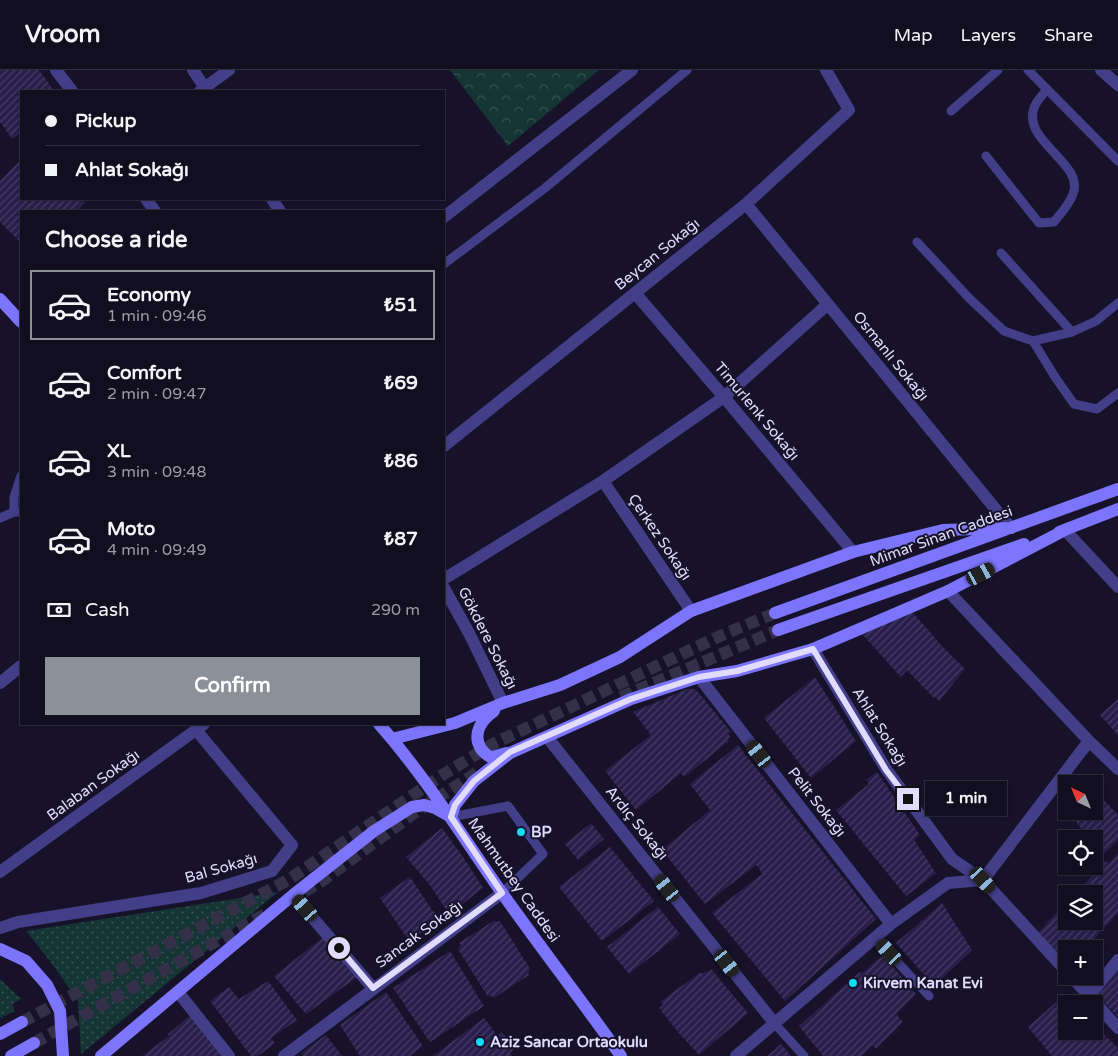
<!DOCTYPE html>
<html lang="en">
<head>
<meta charset="utf-8">
<style>
	body { margin:0; font-family:"Varela Round",sans-serif; background:#1a1729; color:#f1f3f6; height:100vh; display:flex; flex-direction:column; font-size:19px; white-space:nowrap }
	* { box-sizing:border-box; margin:0 }
	p { font-size:16px; color:#9c9ca5 }
	.icon { flex:none; width:28px; height:28px; fill:none; stroke:currentColor; stroke-width:2; stroke-linecap:round; stroke-linejoin:round }
	.map { position:relative; flex:1; overflow:hidden }
	.panel { position:absolute; left:20px; top:140px; width:425px; height:515px; display:flex; flex-direction:column; background:#110e20; border-radius:0px; box-shadow:0 1px 4px #0004,0 0 0 1px #302e3e }
	.panel>* { flex:none }
	.hud { position:absolute; left:20px; top:20px; width:425px; height:110px; border-radius:0px; box-shadow:0 1px 4px #0004,0 0 0 1px #302e3e; display:grid; align-content:center; height:110px; padding:0 25px; background:#110e20 }
	.needle { width:32px; rotate:317deg }
	.tools { position:absolute; left:1058px; top:705px; display:grid; gap:10px }
	.tools a { display:grid; place-items:center; width:45px; height:45px; border-radius:0px; background:#110e20; box-shadow:0 1px 4px #0004,0 0 0 1px #302e3e; font-size:25px }
	.end { position:absolute; width:22px; height:22px; margin:-11px; border:6px solid #e1dcfe; background:#111; box-shadow:0 0 0 2px #111 }
	.from { border-radius:50% }
	.bubble { position:absolute; height:35px; border-radius:0px; background:#110e20; box-shadow:0 1px 4px #0004,0 0 0 1px #302e3e; font-size:16px; font-weight:700; line-height:35px; text-align:center }
	.car { position:absolute; width:15px; height:30px; margin:-15px -8px; border-radius:6px; box-shadow:0 0 4px 1px #0007; background:linear-gradient(#222 24%,#8ab4d8 0 40%,#222 0 76%,#8ab4d8 0 86%,#222 0) }
	.hud b { display:flex; align-items:center; gap:18px; height:48px; font-size:19px }
	.hud b+b { border-top:1px solid #302e3e }
	.hud i { width:12px; height:12px; background:#f1f3f6 }
	ul { padding:0; list-style:none }
	li { display:flex; align-items:center; gap:15px; height:70px; margin:0 10px 8px; padding:0 15px; border:2px solid transparent; border-radius:0px }
	li div { flex:1 }
	li b { display:block; font-size:19px }
	li em { font-style:normal; font-weight:700 }
	li.current { border-color:#8c9099 }
	li>.icon { width:45px; height:45px; stroke-width:1.5 }
	h2 { padding:0 25px; font-size:22px; line-height:60px }
	.pay { display:flex; align-items:center; gap:12px; height:55px; padding:0 25px; font-size:19px }
	.pay p { margin-inline-start:auto }
	.action { display:flex; gap:10px; margin-top:auto; padding:10px 25px }
	.action a { flex:1; height:58px; border-radius:0px; background:#8c9099; color:#fff; font-size:20px; font-weight:700; line-height:58px; text-align:center }
	header { display:flex; align-items:center; gap:30px; box-sizing:border-box; height:70px; padding:0 25px; background:#110e20; border-bottom:1px solid #302e3e }
	header strong { font-size:24px }
	nav { display:flex; gap:28px; margin-inline-start:auto; font-size:18px }
	.map>svg:first-child { display:block }
	.grass { fill:url(#grass-dots) }
	.forest { fill:url(#forest-crowns) }
	.building { fill:url(#building-hatch) }
	.lines { fill:none; stroke-linecap:round; stroke-linejoin:round }
	.secondary-tunnel { stroke:#35304a; stroke-width:12; stroke-dasharray:12 6; stroke-linecap:butt }
	.service { stroke:#433e88; stroke-width:9 }
	.minor { stroke:#433e88; stroke-width:12 }
	.secondary { stroke:#7c75fc; stroke-width:12 }
	.route { stroke:#e1dcfe; stroke-width:6 }
	.poi-dot { fill:#0ddbf9; stroke:#17122a; stroke-width:2 }
	.labels { text-anchor:middle; stroke-width:4; stroke-linejoin:round; paint-order:stroke }
	.street-label { font-size:15px; fill:#e1dcfe; stroke:#17122a }
	.poi-label { font-size:15px; font-weight:bold; fill:#e1dcfe; stroke:#17122a; text-anchor:start }
</style>
</head>
<body>
<header>
<strong>Vroom</strong>
<nav><a>Map</a><a>Layers</a><a>Share</a></nav>
</header>
<div class="map">
<svg width="1118" height="986" viewBox="0 0 1118 986">
	<defs>
		<pattern id="grass-dots" width="8" height="8" patternUnits="userSpaceOnUse" patternTransform="scale(1.25)"><rect width="8" height="8" fill="#153434"/><path d="M2 2h.1M6 6h.1" fill="none" stroke="#375152" stroke-width="1.8" stroke-linecap="round"/></pattern>
		<pattern id="forest-crowns" width="20" height="18" patternUnits="userSpaceOnUse" patternTransform="scale(1.25)"><rect width="20" height="18" fill="#153434"/><path d="M2 6a3 3 0 1 1 6 0M12 15a3 3 0 1 1 6 0" fill="none" stroke="#375152"/></pattern>
		<pattern id="building-hatch" width="6" height="6" patternUnits="userSpaceOnUse" patternTransform="scale(1.25)"><rect width="6" height="6" fill="#281e4b"/><path d="M-1 1l2-2M0 6l6-6M5 7l2-2" fill="none" stroke="#473e66"/></pattern>
	</defs>
	<rect width="100%" height="100%" fill="#17122a"/>
	<path class="grass" d="M278,822l-197,162 -3,-53 -28,-40 -24,-30z
		M0,909l21,20 -9,5 3,7 -15,7z"/>
	<path class="forest" d="M450,0h149l-91,76z"/>
	<path class="building" d="M0,0h39l15,21h-33v41l-9,7 -12,-17z
		M21,89v40h60l4,3 -9,9h-55v32l-21,-21v-41z
		M912,542l25,28v1l28,28 -26,32 -4,-4 -1,1 -27,-28 -6,7 -40,-44z
		M815,607l41,64 -45,37 -47,-60z
		M687,619h7l3,2 34,41 -3,2 3,3 -3,2 1,2 -45,36 -3,-4 -45,37 -31,-39 46,-36 -18,-23z
		M1118,629v36l-18,-20z
		M738,675l138,174 -91,82 -73,-88 50,-39 -3,-6 -3,-3 -51,39 -43,-54 48,-40 -20,-26z
		M877,702l43,63 -6,5 22,33 -30,23 -70,-86 33,-26 -3,-4z
		M1094,720l24,25v25l-16,16 -8,-11v-6h-5l-21,-28h26z
		M591,753l13,16 -26,21 -13,-16z
		M442,758l21,29 20,31 -34,26 -20,-30 -23,-27z
		M610,777l44,54 -52,40 -43,-54z
		M1118,783v60l-33,36h-19v13l-28,-29 28,-31v19h28v-27h-20l3,-3 3,2 6,-6 -2,-2 22,-24 3,2z
		M410,807l29,43 -30,21 -29,-43z
		M942,833l30,47 -38,36 -38,-43z
		M658,837l22,27 -51,40 -22,-27z
		M495,850l1,2 4,-1 30,48 -2,4 1,2 -35,23 -4,-3 -2,2 -30,-48 3,-4 -2,-2z
		M326,865l34,40 -54,39 -32,-38z
		M450,881l34,55 -54,36 -37,-54z
		M883,885l33,39 -20,20 7,8 -27,27 -3,-4 -12,11h-38l-24,-30 61,-54 1,2z
		M1118,888v59l-28,-29z
		M711,899l37,44 -49,42 -22,-24 -18,-23 4,-3 -2,-4 40,-29 1,2 4,-3 2,1z
		M268,911l29,39 -26,18 4,5 -17,13h-7l-41,-55 19,-14 10,12z
		M386,922l37,54 -13,10h-50l-20,-31z
		M1063,926l8,8h-5v27h28v-6l24,23v8h-66l-24,-29z
		M193,943l32,43h-83l27,-20 -1,-2z
		M484,948l13,17 5,-3 12,17 -4,4 2,3h-79z
		M326,965l16,21h-39l-2,-3z
		M781,974l10,12h-24z"/>
	<g class="lines">
		<path class="secondary-tunnel" d="M621,627l157,-67
			M304,822l18,-11 91,-67 68,-44
			M22,952l266,-142 156,-106 49,-30 229,-109 53,-22
			M34,973l233,-130"/>
		<path class="service" d="M1028,0l90,91
			M951,41l47,-41
			M986,86l53,67 15,-1c7,-9 15,-17 19,-28 12,-31 -51,-52 -39,-86 2,-7 9,-13 13,-19
			M917,172l52,56 35,33 29,10 39,-9 24,-11 22,-18
			M1001,183l71,79
			M444,194l101,-76 142,-118
			M1033,271l22,36 19,27 23,5 21,-16
			M14,442v-15l7,-21
			M0,448l14,-6h7
			M451,747l57,-11 35,48 -41,39
			M875,868l54,58
			M775,954l29,32"/>
		<path class="minor" d="M56,0l16,21
			M193,0l14,21
			M1101,0l17,15
			M200,21l29,-21
			M146,129l9,12
			M272,129l8,12
			M746,134l265,324
			M444,147l188,-147
			M635,223l89,104 129,155
			M444,376l302,-242 103,-94 -23,-40
			M603,411l88,130
			M1065,460l53,57
			M444,509l159,-98 121,-84 104,-93
			M444,518l26,47 33,68
			M948,521l141,150 29,28
			M813,579l73,120 66,90 31,21 83,91
			M699,607l192,247
			M0,613l21,-17
			M547,667l228,287
			M0,802l204,-148
			M293,825l80,93
			M0,858l18,-6 183,-29 71,-22 20,-26 -96,-115
			M1071,906l47,52
			M178,922l51,64
			M1089,926l29,-36
			M284,986l218,-163
			M736,986l155,-132 57,-41 35,-3 106,-139"/>
		<path class="secondary" d="M0,229l21,23
			M1059,462l59,-23
			M775,543l343,-124
			M778,560l246,-86
			M494,641c-13,9 -22,23 -13,38 3,3 6,7 10,8 4,0 11,-3 16,-4
			M379,654c46,52 83,112 123,169 39,55 80,108 119,163
			M392,669l63,-16 48,-20 57,-18 60,-28 71,-46 162,-59 90,-22 68,-2
			M451,747l4,-12 19,-24 36,-28 121,-54 68,-22 38,-6 76,-22 135,-58 117,-61
			M0,879l26,12 21,24 13,26 3,45
			M0,964l22,-12
			M11,986l23,-13
			M101,986l192,-161 81,-64 38,-24 12,-2 11,3 16,9"/>
	</g>
	<g class="lines">
		<path class="route" d="M339,878l34,40 129,-95 -51,-76 4,-12 19,-24 36,-29 121,-53 68,-22 38,-6 76,-22 73,121 22,29"/>
	</g>
	<g class="poi-dot">
		<circle cx="521" cy="762" r="5"/>
		<circle cx="853" cy="913" r="5"/>
		<circle cx="480" cy="972" r="5"/>
	</g>
	<g class="labels">
		<g class="street-label">
			<text transform="translate(657 184) rotate(-39)" y="5">Beycan Sokağı</text>
			<text transform="translate(891 286) rotate(51)" y="5">Osmanlı Sokağı</text>
			<text transform="translate(757 341) rotate(50)" y="5">Timurlenk Sokağı</text>
			<text transform="translate(941 466) rotate(-20)" y="5">Mimar Sinan Caddesi</text>
			<text transform="translate(660 467) rotate(56)" y="5">Çerkez Sokağı</text>
			<text transform="translate(488 568) rotate(63)" y="5">Gökdere Sokağı</text>
			<text transform="translate(880 657) rotate(58)" y="5">Ahlat Sokağı</text>
			<text transform="translate(93 715) rotate(-36)" y="5">Balaban Sokağı</text>
			<text transform="translate(817 732) rotate(52)" y="5">Pelit Sokağı</text>
			<text transform="translate(637 753) rotate(51)" y="5">Ardıç Sokağı</text>
			<text transform="translate(221 798) rotate(-16)" y="5">Bal Sokağı</text>
			<text transform="translate(514 810) rotate(55)" y="5">Mahmutbey Caddesi</text>
			<text transform="translate(419 864) rotate(-36)" y="5">Sancak Sokağı</text>
		</g>
		<g class="poi-label">
			<text x="531" y="767">BP</text>
			<text x="863" y="918">Kirvem Kanat Evi</text>
			<text x="490" y="977">Aziz Sancar Ortaokulu</text>
		</g>
	</g>
</svg>
<div class="tools">
<a><svg class="needle" viewBox="-14 -14 28 28"><path d="M0-13l5 13h-10z" fill="#e53935"/><path d="M0 13l5-13h-10z" fill="#9c9ca5"/></svg></a>
<a><svg class="icon" aria-label="locate" viewBox="0 0 24 24"><circle cx="12" cy="12" r="6"/><path d="M12 2v4M12 18v4M2 12h4M18 12h4"/></svg></a>
<a><svg class="icon" aria-label="layers" viewBox="0 0 24 24"><path d="M12 4l9 5-9 5-9-5zM3 14l9 5 9-5"/></svg></a>
<a>+</a>
<a>−</a>
</div>
<i class="end from" style="left:339px;top:878px"></i>
<i class="end" style="left:908px;top:729px"></i>
<div class="bubble" style="left:925px;top:711px;width:82px">1 min</div>
<i class="car" style="left:981px;top:504px;rotate:62deg"></i>
<i class="car" style="left:759px;top:684px;rotate:322deg"></i>
<i class="car" style="left:983px;top:810px;rotate:138deg"></i>
<i class="car" style="left:667px;top:818px;rotate:322deg"></i>
<i class="car" style="left:305px;top:838px;rotate:319deg"></i>
<i class="car" style="left:889px;top:882px;rotate:317deg"></i>
<i class="car" style="left:727px;top:893px;rotate:142deg"></i>
<div class="hud">
<b><i class="from"></i>Pickup</b>
<b><i></i>Ahlat Sokağı</b>
</div>
<section class="panel">
<h2>Choose a ride</h2>
<ul>
<li class="current"><svg class="icon" aria-label="car" viewBox="0 0 24 24"><path d="M5 17H2v-5l4-1 3-4h7l3 4 3 1v5h-3M9 17h6M6 11h13"/><circle cx="7" cy="17" r="2"/><circle cx="17" cy="17" r="2"/></svg><div><b>Economy</b><p>1 min · 09:46</p></div><em>₺51</em></li>
<li><svg class="icon" aria-label="car" viewBox="0 0 24 24"><path d="M5 17H2v-5l4-1 3-4h7l3 4 3 1v5h-3M9 17h6M6 11h13"/><circle cx="7" cy="17" r="2"/><circle cx="17" cy="17" r="2"/></svg><div><b>Comfort</b><p>2 min · 09:47</p></div><em>₺69</em></li>
<li><svg class="icon" aria-label="car" viewBox="0 0 24 24"><path d="M5 17H2v-5l4-1 3-4h7l3 4 3 1v5h-3M9 17h6M6 11h13"/><circle cx="7" cy="17" r="2"/><circle cx="17" cy="17" r="2"/></svg><div><b>XL</b><p>3 min · 09:48</p></div><em>₺86</em></li>
<li><svg class="icon" aria-label="car" viewBox="0 0 24 24"><path d="M5 17H2v-5l4-1 3-4h7l3 4 3 1v5h-3M9 17h6M6 11h13"/><circle cx="7" cy="17" r="2"/><circle cx="17" cy="17" r="2"/></svg><div><b>Moto</b><p>4 min · 09:49</p></div><em>₺87</em></li>
</ul>
<div class="pay"><svg class="icon" aria-label="cash" viewBox="0 0 24 24"><path d="M3 7h18v10H3z"/><circle cx="12" cy="12" r="2"/></svg>Cash<p>290 m</p></div>
<div class="action"><a>Confirm</a></div>
</section>
</div>
</body>
</html>
